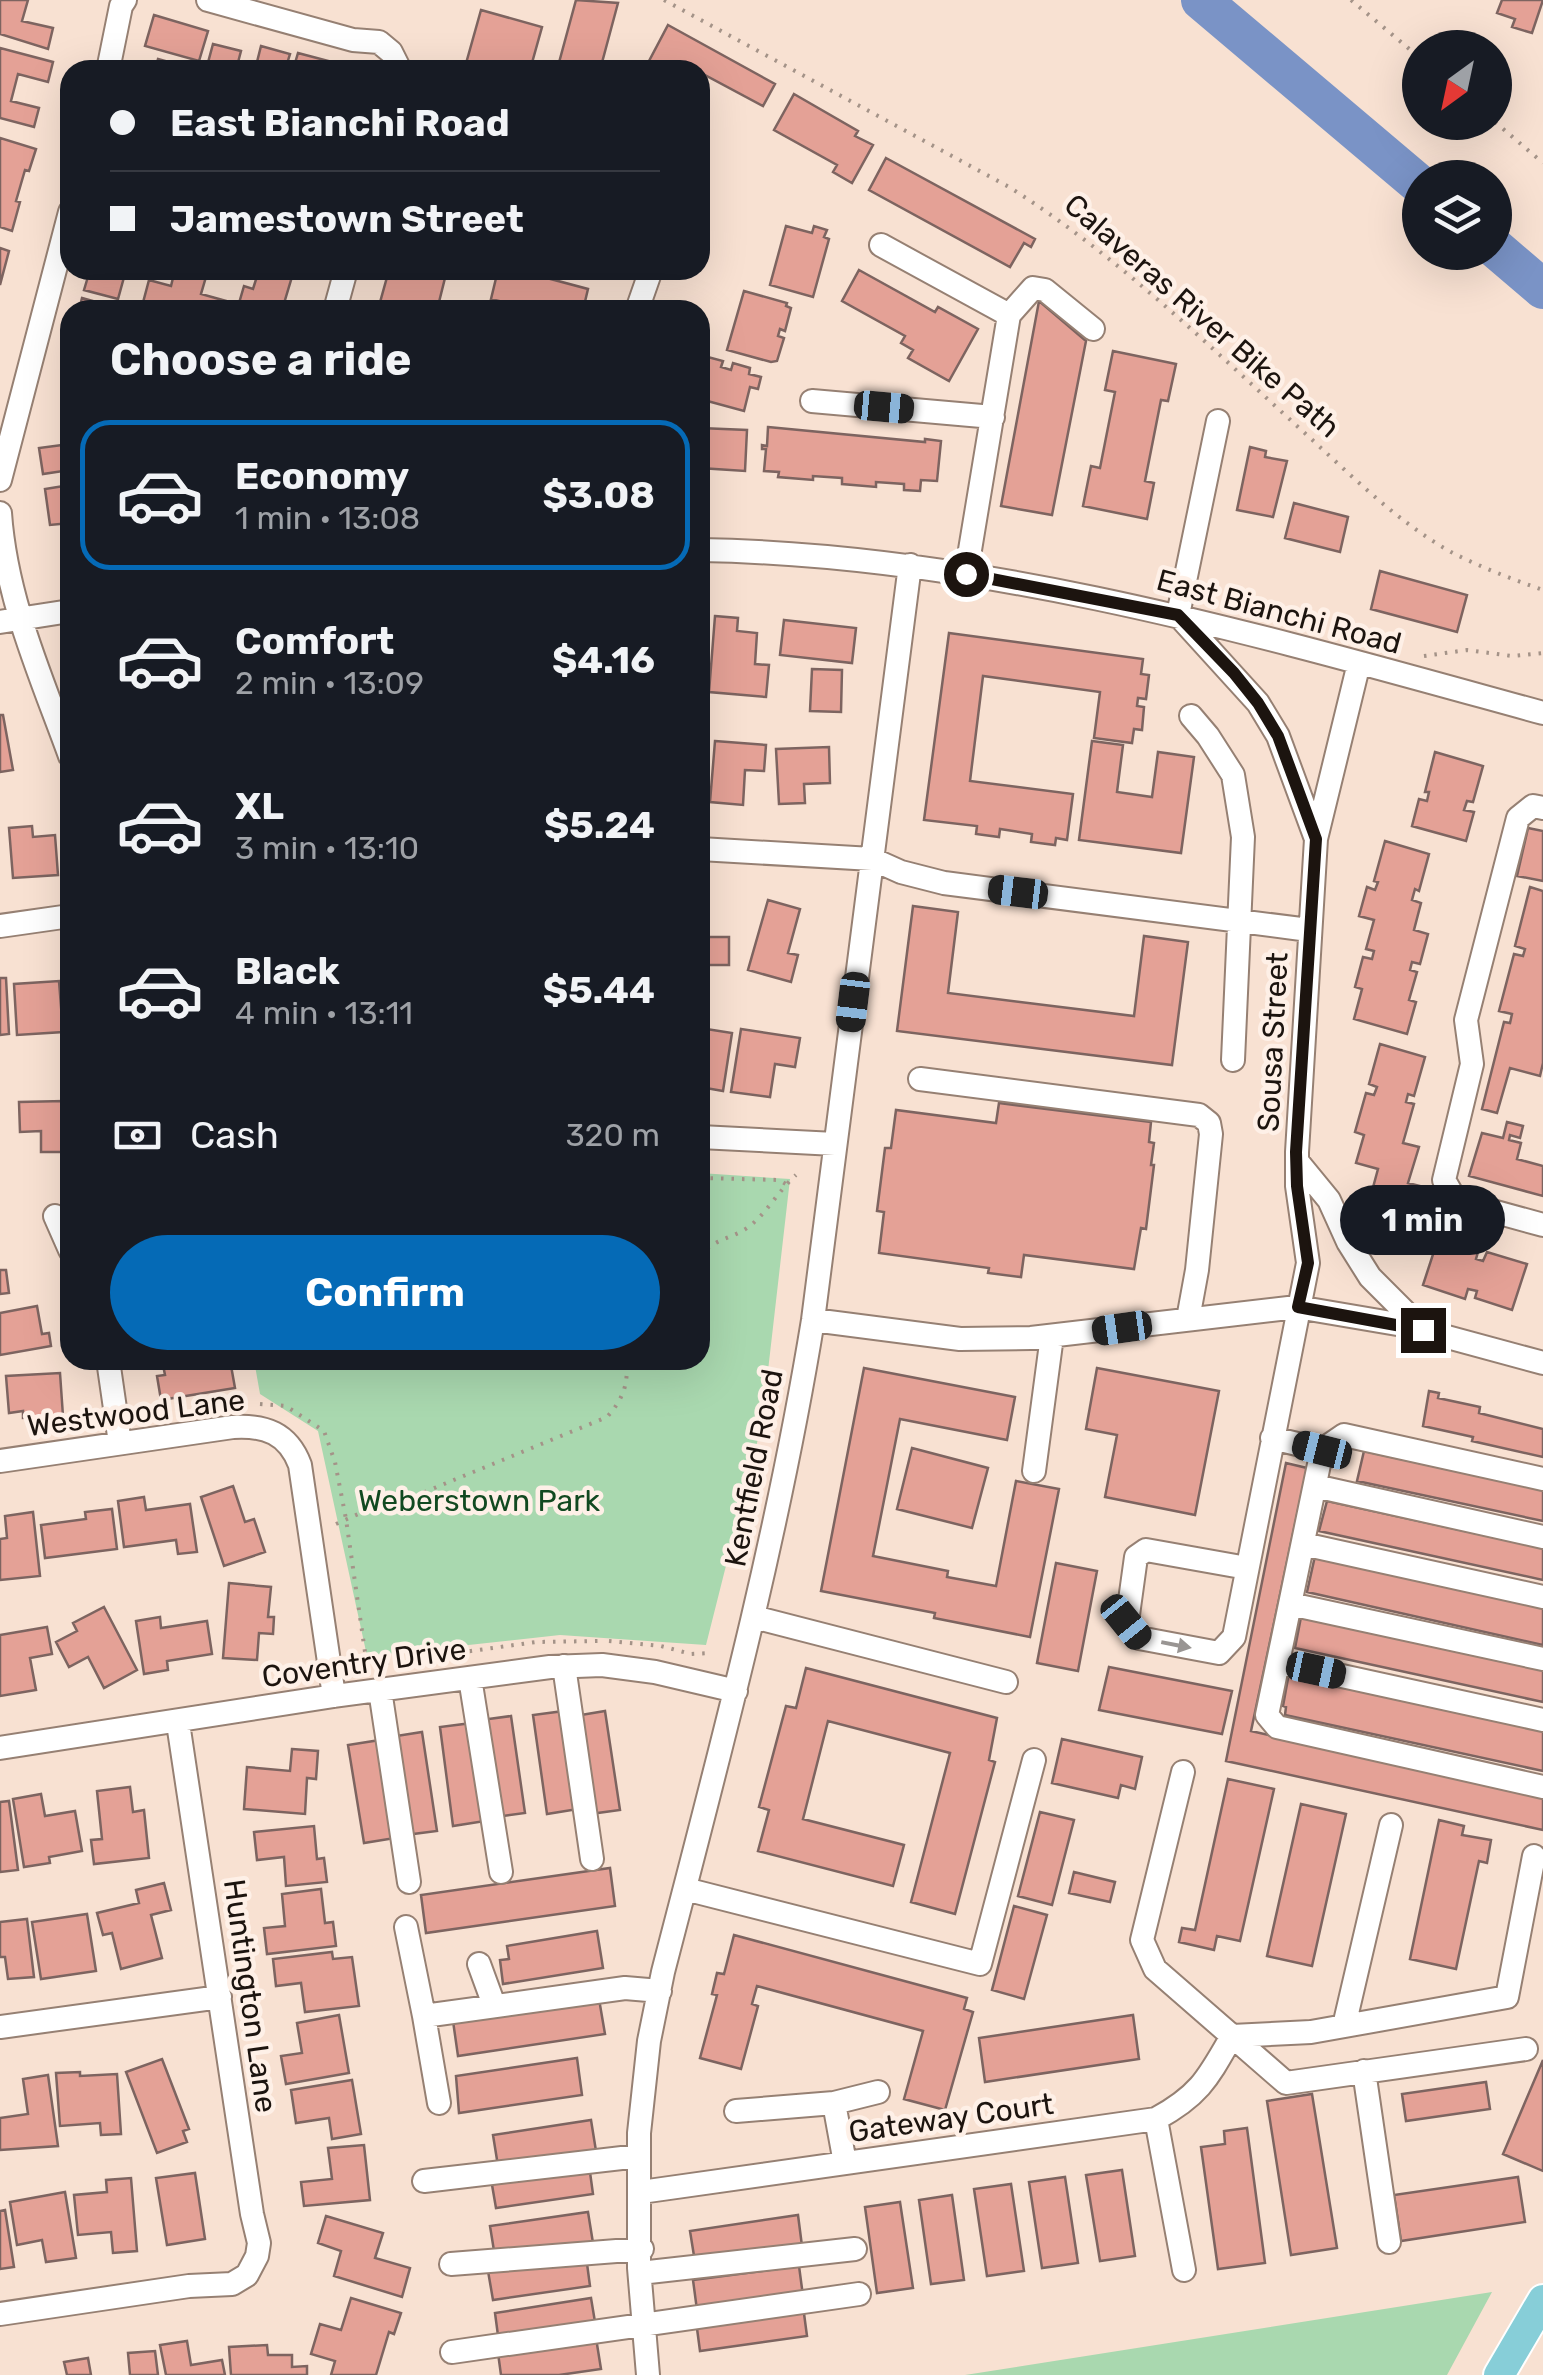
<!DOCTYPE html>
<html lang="en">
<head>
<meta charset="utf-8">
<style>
	body { margin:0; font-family:Rubik,sans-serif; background:#20242c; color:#f1f3f6; height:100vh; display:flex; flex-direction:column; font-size:38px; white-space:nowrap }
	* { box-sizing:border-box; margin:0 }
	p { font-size:32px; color:#9ea1a6 }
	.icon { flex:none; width:55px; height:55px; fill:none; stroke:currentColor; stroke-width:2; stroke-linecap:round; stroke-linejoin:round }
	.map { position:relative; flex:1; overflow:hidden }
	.side { position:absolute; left:60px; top:300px; width:650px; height:1070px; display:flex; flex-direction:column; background:#171b24; border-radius:30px; box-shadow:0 10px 40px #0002 }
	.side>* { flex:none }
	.banner { position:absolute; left:60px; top:60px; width:650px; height:220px; border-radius:30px; box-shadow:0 10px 40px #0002; display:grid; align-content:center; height:220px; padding:0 50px; background:#171b24 }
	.needle { width:65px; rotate:213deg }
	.tools { position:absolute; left:1402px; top:30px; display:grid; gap:20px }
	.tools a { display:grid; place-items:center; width:110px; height:110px; border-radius:50%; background:#171b24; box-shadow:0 10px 40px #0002; font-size:50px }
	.end { position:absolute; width:45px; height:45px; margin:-22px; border:12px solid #1c140f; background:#fff; box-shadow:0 0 0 5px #fff }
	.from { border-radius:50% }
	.bubble { position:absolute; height:70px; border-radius:35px; background:#171b24; box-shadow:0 10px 40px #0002; font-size:32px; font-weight:700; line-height:70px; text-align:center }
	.car { position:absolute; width:30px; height:60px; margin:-30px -15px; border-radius:12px; box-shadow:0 0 8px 2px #0007; background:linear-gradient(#222 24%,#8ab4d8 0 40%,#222 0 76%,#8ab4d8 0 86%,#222 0) }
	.banner b { display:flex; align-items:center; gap:35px; height:95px; font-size:38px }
	.banner b+b { border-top:2px solid #363941 }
	.banner i { width:25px; height:25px; background:#f1f3f6 }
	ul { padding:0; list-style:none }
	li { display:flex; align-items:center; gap:30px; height:150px; margin:0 20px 15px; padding:0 30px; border:5px solid transparent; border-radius:30px }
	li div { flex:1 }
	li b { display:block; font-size:38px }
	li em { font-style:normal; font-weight:700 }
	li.on { border-color:#056ab6 }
	li>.icon { width:90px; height:90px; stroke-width:1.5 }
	h2 { padding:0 50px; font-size:45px; line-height:120px }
	.pay { display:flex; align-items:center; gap:25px; height:110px; padding:0 50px; font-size:38px }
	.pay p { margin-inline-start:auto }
	.cta { display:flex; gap:20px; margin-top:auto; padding:20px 50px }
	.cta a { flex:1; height:115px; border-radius:60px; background:#056ab6; color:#fff; font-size:40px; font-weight:700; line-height:115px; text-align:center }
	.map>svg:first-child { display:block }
	.green { fill:#a9d8af }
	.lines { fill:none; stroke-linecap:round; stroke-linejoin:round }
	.river { stroke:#7a93c6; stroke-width:40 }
	.building { fill:#e4a196; stroke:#7d6460; stroke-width:2.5 }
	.minor-casing { stroke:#968073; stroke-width:26 }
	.major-casing { stroke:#fff; stroke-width:34 }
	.path { stroke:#a49388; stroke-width:4; stroke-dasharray:2.5 8; stroke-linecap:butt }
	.minor { stroke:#fff; stroke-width:22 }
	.major { stroke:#87ced8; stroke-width:30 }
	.oneway { fill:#999593 }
	.route { stroke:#1c140f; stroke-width:12 }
	.labels { text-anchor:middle; stroke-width:9; stroke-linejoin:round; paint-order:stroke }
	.street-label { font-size:30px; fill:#1c140f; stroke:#fef0e7 }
	.park-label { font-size:30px; fill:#114920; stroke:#fef0e7 }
</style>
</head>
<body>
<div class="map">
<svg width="1543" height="2375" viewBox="0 0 1543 2375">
	<rect width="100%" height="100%" fill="#f8e1d2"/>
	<path class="green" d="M700,1173l90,6 -28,244 -56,222 -146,-10 -193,21 -49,-225 -58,-37 -6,-34h446z
		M1492,2292l-45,83h-482z"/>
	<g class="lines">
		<path class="river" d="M1201,0l219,185
			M1495,248l48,41"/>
	</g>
	<path class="building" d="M0,0h28l-6,21 31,7 -5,21 -48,-15z
		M576,0l42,3 -18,67h-43z
		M1502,0h41l-11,33 -20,-6 3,-8 -18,-6z
		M481,10l61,17 -12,43 -65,-3z
		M154,15l54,16 -9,30 -54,-15z
		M668,25l107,59 -12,22 -62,-33 -1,2v-5h-36l-15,-9z
		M213,44l28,7 -5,19h-30z
		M261,46l29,8 -5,16h-30z
		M0,48l53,14 -5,20 -30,-8 -7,27 28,7 -5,19 -34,-9z
		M298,53l57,15 -1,2h-61z
		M158,59l32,9 -1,2h-34z
		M794,94l64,37 -3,5 18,9 -21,38 -19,-11 4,-7 -63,-35z
		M0,138l36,11 -7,22 -4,-1 -9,31 4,1 -8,29 -12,-4z
		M886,158l149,81 -4,8 -7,-4 -14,24 -141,-77z
		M786,226l26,7 2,-7 13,4 -3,7 5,2 -16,58 -43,-12z
		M0,248l9,3 -9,34z
		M90,270h36l-8,29 -34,-9z
		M175,270h33l-7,24 25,7 -2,9h-83l8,-30 22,6z
		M259,270h35l-12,40h-45l7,-24 9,3z
		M389,270h58l-10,40h-44l-14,-4z
		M498,270h35l-1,4 56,15 -5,21h-48l-44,-11z
		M859,270l76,42 3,-5 40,22 -29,52 -41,-23 5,-8 -12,-7 4,-7 -63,-35z
		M744,291l43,12 -1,3 5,2 -6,23 -5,-2 -2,7 6,2 -7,23 -6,1 -44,-12z
		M82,298l43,12h-46z
		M1039,301l47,40 -34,174 -51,-9z
		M1113,351l63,13 -8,37 -7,-1 -16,81 9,2 -7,36 -64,-13 8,-40 9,2 15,-76 -10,-2z
		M704,356l19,5 -2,6 10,3 2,-7 17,5 -1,6 12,3 -3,12 -8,-2 -6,24 -44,-12v-39z
		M768,427l157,15v-3l16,2 -4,40 -16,-1 -1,11 -16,-1v-6l-28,-2v5l-34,-3v-6l-29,-2v4l-35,-3 1,-5 -15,-1 2,-22h-4v-4l5,1z
		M700,428l47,2 -2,41 -45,-3z
		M70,444v26l-27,4 -4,-26z
		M1250,447l16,4 -1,6 22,4 -14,56 -36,-7z
		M70,485v38l-20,2 -5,-36z
		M1294,503l54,14 -8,35 -55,-14z
		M1380,571l87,24 -10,37 -86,-23z
		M715,616l23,2 -1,13 20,2 -2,31 14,1 -3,32 -57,-5z
		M784,620l72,8 -4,35 -72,-8z
		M949,633l194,26 -2,15 8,1 -3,24 -8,-1 -1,8 7,1 -2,23 -8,-1 -2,14 -38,-5 6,-46 -117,-16 -13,105 103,13 -6,46 -11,-2 -1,7 -24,-3 1,-8 -32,-5 -1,8 -23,-3 1,-8 -53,-6z
		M812,669l30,1 -1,42 -31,-1z
		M0,715h3l10,55 -13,2z
		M715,741l51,4 -2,26 -19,-1 -2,35 -33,-3z
		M1092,741l31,4 -6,47 35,5 6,-45 36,5 -13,96 -102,-13z
		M829,747l1,36 -26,1 1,19 -26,1 -3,-55z
		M1435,752l48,14 -10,36 -6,-1 -3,9 10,2 -8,29 -54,-15 7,-27 8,2 2,-9h-4z
		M32,826l1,11 22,-2 3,40 -45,3 -4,-50z
		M1528,828l15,3v50l-26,-5z
		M1385,841l44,13 -10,37 -4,-2 -3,11 9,3 -7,27 14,4 -8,30 -8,-2 -2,8 7,2 -8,28 7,2 -9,32 -53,-15 8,-30 -7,-2 8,-30 9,2 2,-8 -8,-2 8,-29 -15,-4 8,-29 8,3 3,-8 -4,-1z
		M1530,887l13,4v172l-3,13 -30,-8 -13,45 -15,-4 22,-87 6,1 2,-9 -13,-3 15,-57 9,2 2,-7 -10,-3z
		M768,900l32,9 -12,44 10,2 -7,27 -43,-12z
		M700,903l8,1 -1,33h22v28h-29z
		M913,906l45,6 -10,81 186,23 10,-80 44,6 -16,123 -275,-34z
		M0,978h6l3,56 -9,1z
		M59,981l4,51 -46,3 -3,-51z
		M700,1028l32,5 -9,58 -23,-4z
		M741,1029l59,9 -5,29 -20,-3 -5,33 -39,-5z
		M1380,1044l45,13 -11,39 -6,-2 -2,8 8,2 -11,39 16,4 -11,36 23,6 -9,32 -54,-15 10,-37 -22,-6 8,-28 -9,-3 11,-39 8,2 3,-8 -8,-3z
		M64,1101l1,51h-24v-21l-21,1 -1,-30z
		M999,1103l152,19 -2,20 5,1 -3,22h3l-8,64 -5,-1 -7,41 -110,-14 -3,22 -33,-4 1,-5 -110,-15 5,-41 -7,-1 8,-63h6l5,-38 100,13z
		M1507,1122l16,4 -3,12 -10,-3 -1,5 12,3 -4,16 26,7v30l-74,-20 13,-43 21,5z
		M1438,1239l40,13 -2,7 7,2 4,-9 40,12 -15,46 -37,-12 2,-7 -9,-2 -3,10 -42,-14z
		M0,1270h6l3,23 -9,1z
		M37,1306l5,28 7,-1 2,13 -51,9v-42z
		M162,1360h68l5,28 -74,12 -4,-24 8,-1z
		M864,1368l151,29 -8,43 -107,-21 -27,137 75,15 -1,6 49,9 20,-105 43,8 -29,148 -96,-19 1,-5 -114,-22z
		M1097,1368l122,23 -24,124 -90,-18 12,-62 -31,-6z
		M60,1373l3,43 -40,2v-7l-14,2 -3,-37z
		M1429,1391l10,2 -1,5 42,9 -1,6 64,16v28l-71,-16 1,-4 -50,-11z
		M912,1448l76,20 -16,60 -75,-19z
		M1364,1451l179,39v31l-186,-40z
		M1286,1463l21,5 -56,263 292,66v33l-317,-69z
		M233,1486l12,36 9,-3 11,33 -41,14 -23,-69z
		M144,1497l2,13 44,-6 7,48 -19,2 -2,-14 -52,7 -6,-46z
		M1327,1501l216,47v32l-224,-49z
		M112,1509l5,40 -72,9 -4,-33 45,-6 -1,-7z
		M33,1512l7,64 -40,4v-41l7,-1 -2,-22z
		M1315,1556l228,51v38l-236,-53z
		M1056,1563l41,8 -19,100 -41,-8z
		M229,1583l42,4 -3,30h6l-1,17 -14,-1 -2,27 -34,-2z
		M104,1607l33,63 -33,18 -16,-31 -19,10 -13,-25 21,-11 -4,-8z
		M160,1617l1,11 46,-7 5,33 -45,7 1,9 -24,4 -8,-53z
		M1301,1617l242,53v32l-248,-54z
		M47,1627l5,27 -22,4 6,32 -36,6v-61z
		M1109,1667l123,24 -10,43 -123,-24z
		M806,1668l191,50 -8,42 6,2 -40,152 -44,-12 39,-149 -122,-32 -25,98 101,26 -11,41 -135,-35 11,-41 -10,-3 27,-101 10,2z
		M1289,1673l254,56v42l-258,-56 1,-8 -3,-1z
		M564,1711l14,98 -31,5 -14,-99z
		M605,1711l15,99 -30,4 -15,-98z
		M511,1716l14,97 -29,4 -15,-97z
		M472,1723l13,98 -32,5 -13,-99z
		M422,1732l15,99 -32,4 -15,-98z
		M1062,1739l80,18 -7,32 -14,-4 -3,13 -66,-15z
		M380,1740l15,98 -31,5 -16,-98z
		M292,1749l26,2 -2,28 -9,-1 -2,36 -61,-5 3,-42 43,4z
		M1228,1779l46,10 -34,152 -23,-5 -3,14 -35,-8 3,-14 13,2z
		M130,1787l3,25 11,-2 5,48 -55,6 -3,-24 11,-1 -5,-48z
		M41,1794l4,22 30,-5 7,40 -33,6 1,6 -26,4 -11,-68z
		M9,1801l9,69 -18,2v-70z
		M1301,1804l45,10 -34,152 -45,-10z
		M1040,1812l34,8 -22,85 -34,-9z
		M1439,1820l25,6 -2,9 29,5 -4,23 -8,-2 -23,108 -46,-10z
		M314,1826l3,33 7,-1 3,24 -41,4 -2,-29 -27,3 -3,-28z
		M610,1868l5,38 -189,27 -5,-38z
		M1074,1872l41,10 -5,20 -41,-9z
		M164,1883l7,27 -20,5 11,43 -41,11 -9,-36 -9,2 -6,-22 42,-10 -3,-13z
		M321,1889l4,34 8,-1 3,24 -69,8 -3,-26 21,-2 -3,-32z
		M1014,1906l33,9 -23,84 -32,-9z
		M87,1914l9,57 -55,8 -9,-57z
		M27,1919l7,58 -26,2 -3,-22h-5v-35z
		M597,1931l6,37 -100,16 -3,-24 9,-1 -2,-13z
		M734,1935l233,63 -3,11 9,3 -28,98 -41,-11 19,-68 -166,-45 -5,18 6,2 -17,63 -41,-11 17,-63 -5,-1 5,-21 7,1z
		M332,1952l1,7 19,-2 7,49 -54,6 -4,-29 -25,3 -3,-27z
		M599,1999l6,35 -147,22 -5,-35z
		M339,2015l10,58 -63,11 -5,-28 21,-3 -5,-30z
		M1133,2015l6,44 -154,23 -6,-44z
		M577,2058l5,37 -123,18 -3,-37z
		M162,2059l27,70 -6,2 4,11 -30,11 -31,-81z
		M1543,2060v111l-40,-17z
		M80,2072v4l37,-2 4,60 -20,1 -1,-12 -40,3 -4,-53z
		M48,2075l10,71 -58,4v-32l28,-4 -5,-35z
		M352,2080l9,54 -29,5 -3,-21 -33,5 -5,-33z
		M1486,2082l4,27 -84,12 -4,-27z
		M1312,2094l25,154 -46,7 -24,-154z
		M591,2120l5,31 -98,15 -5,-31z
		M1247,2128l18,135 -47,6 -17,-122 24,-3 -1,-13z
		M364,2145l6,55 -66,6 -3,-24 31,-3 -4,-31z
		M589,2165l4,29 -97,14 -5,-29z
		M1122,2170l13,86 -35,5 -14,-86z
		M195,2173l10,66 -38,6 -11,-67z
		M1065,2177l13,86 -36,5 -13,-86z
		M1518,2177l7,45 -124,19 -7,-46z
		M131,2178l6,73 -24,2 -2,-21 -33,3 -4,-40 33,-3 -1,-12z
		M1011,2184l13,87 -37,5 -13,-87z
		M65,2192l11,66 -30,4 -4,-22 -25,5 -7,-43z
		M952,2195l12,85 -33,4 -12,-84z
		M900,2202l13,86 -36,5 -12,-86z
		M5,2210l9,57 -14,2v-58z
		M588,2212l5,31 -98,14 -5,-31z
		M798,2215l4,31 -107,16 -5,-31z
		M326,2216l57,17 -8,25 35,10 -8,29 -68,-21 7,-25 -23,-8z
		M586,2256l4,30 -97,14 -5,-29z
		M799,2266l4,30 -106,14 -4,-30z
		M351,2298l50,15 -7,21 -5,-2 -13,43h-45l4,-14 -24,-7 9,-30 21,6z
		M591,2298l5,30 -97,15 -4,-30z
		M803,2306l4,30 -107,15 -4,-30z
		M596,2338l5,31 -42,6h-58l-3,-22z
		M187,2341l4,24 31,-5 3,15h-59l-6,-30z
		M267,2345l1,10h24v12l15,-1v9h-76l-2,-28z
		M155,2351l3,24h-28l-2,-22z
		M88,2358l3,17h-24l-3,-13z"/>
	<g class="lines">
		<g class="minor-casing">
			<path id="minor" d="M208,0l145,40 26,2 12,10 9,18
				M108,70l13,-64 4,-6
				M881,245l128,70 -43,259
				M335,310l11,-40
				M637,310l14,-40
				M1009,315l24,-27 12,2 48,39
				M812,401l181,16
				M1218,421l-40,194 80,88 20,33 38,103
				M0,480l70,-268
				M0,513c6,86 41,163 70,243
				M700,550c290,5 566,87 843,163
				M0,622l70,-11
				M1191,716l17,20 25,39 10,62 -10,223
				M1543,808l-10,-2 -15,12 -52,202 6,44 -28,116 12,21 87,24
				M700,849l172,10 29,13 43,11 365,47
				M0,926l70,-10
				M920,1079l279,36 10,8 2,11 -14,136 -9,49
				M700,1137l135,7
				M1297,1161l32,39 19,42 22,35 53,53
				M55,1216l15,34
				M813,1320l147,19 71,-1 266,-31 106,18 140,38
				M108,1360l12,83
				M1272,1438l50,12
				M0,1461l233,-34c32,-2 55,6 67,38l34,231
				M1034,1471l18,-135
				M1543,1479l-199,-44 -22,15 -55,265 10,12 266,60
				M1315,1486l228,51
				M1303,1544l240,53
				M1247,1568l-101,-18 -10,7 -9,65 12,16 80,15 15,-16 74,-374 -11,-77v-34l19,-313 43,-176
				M1290,1604l253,55
				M754,1617l252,65
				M1278,1662l265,58
				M564,1666l28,193
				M470,1678l31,194
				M380,1690l29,192
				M0,1748l334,-52 216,-29 52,-2 53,7 81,19
				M1183,1772l-41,168 13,29 131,114 240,-34
				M685,1889l295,75 54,-204
				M406,1927l18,89 201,-28 35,3
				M479,1964l15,41
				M424,2016l15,87
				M1344,2026l47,-201
				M0,2027l220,-30
				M1232,2036l79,-4 196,-35 27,-141
				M1364,2071l25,171
				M736,2111l98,-8
				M1156,2119l28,151
				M845,2163l-11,-60 44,-11
				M424,2181l215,-25
				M641,2192l515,-73c44,-24 52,-41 76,-83
				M451,2264l191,-15
				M640,2273l215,-24
				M0,2314l189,-28 43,-2 15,-9 10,-19 2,-13 -7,-29 -74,-491
				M452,2352l407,-58
				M648,2375l-9,-107v-135l10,-92 14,-69c56,-216 114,-431 150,-652l97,-755"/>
		</g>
		<g class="major-casing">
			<path id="major" d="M1499,2375l44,-75"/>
		</g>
		<path class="path" d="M664,0l345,187c106,67 196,155 288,239 49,44 97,94 154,126 29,15 61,27 92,38
			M1351,0l69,58
			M1495,122l48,41
			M1424,656l43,-6 45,6 31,-3
			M700,1178l79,2 7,4
			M700,1256c13,-17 31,-17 47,-28 18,-12 31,-37 49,-53
			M260,1404l26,2 38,25 11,31 11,57 20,140 11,5 159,-22 63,-1
			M336,1524l56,-25 23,-3 192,-79c16,-18 22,-33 19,-57
			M609,1641l52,5 30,8 21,-1"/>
		<use href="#minor" class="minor"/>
		<use href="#major" class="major"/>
	</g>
	<defs><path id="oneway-solid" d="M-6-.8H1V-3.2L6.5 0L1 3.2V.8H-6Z" transform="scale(2.5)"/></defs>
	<use class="oneway" href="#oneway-solid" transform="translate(1176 1645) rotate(11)"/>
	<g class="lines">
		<path class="route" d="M966,574l212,41 56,58 24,30 20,33 38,103 -20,313 1,34 11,77 -10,44 125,23"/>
	</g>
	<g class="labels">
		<g class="street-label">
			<text transform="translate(1202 316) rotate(41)" y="10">Calaveras River Bike Path</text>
			<text transform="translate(1279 612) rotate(15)" y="10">East Bianchi Road</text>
			<text transform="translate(1273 1042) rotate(-87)" y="10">Sousa Street</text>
			<text transform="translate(136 1413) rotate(-7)" y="10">Westwood Lane</text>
			<text transform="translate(754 1468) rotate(-79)" y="10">Kentfield Road</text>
			<text transform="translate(364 1663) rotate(-8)" y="10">Coventry Drive</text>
			<text transform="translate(250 1996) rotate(82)" y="10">Huntington Lane</text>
			<text transform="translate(951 2118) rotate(-8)" y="10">Gateway Court</text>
		</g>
		<g class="park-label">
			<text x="479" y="1511">Weberstown Park</text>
		</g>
	</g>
</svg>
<div class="tools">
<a><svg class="needle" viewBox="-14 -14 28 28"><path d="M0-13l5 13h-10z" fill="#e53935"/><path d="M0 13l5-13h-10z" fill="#9ea1a6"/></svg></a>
<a><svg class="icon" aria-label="layers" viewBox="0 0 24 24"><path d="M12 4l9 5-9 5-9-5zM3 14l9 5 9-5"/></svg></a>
</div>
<i class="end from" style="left:966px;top:574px"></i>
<i class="end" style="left:1423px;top:1330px"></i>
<div class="bubble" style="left:1340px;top:1185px;width:165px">1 min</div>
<i class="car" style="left:884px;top:407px;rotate:95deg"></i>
<i class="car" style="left:1018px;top:892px;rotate:277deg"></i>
<i class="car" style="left:853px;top:1002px;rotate:187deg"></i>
<i class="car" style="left:1122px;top:1328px;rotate:262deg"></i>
<i class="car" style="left:1322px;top:1450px;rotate:284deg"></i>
<i class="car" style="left:1126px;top:1622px;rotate:141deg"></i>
<i class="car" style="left:1316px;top:1670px;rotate:102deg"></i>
<div class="banner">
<b><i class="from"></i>East Bianchi Road</b>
<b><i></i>Jamestown Street</b>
</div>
<section class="side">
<h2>Choose a ride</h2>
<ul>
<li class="on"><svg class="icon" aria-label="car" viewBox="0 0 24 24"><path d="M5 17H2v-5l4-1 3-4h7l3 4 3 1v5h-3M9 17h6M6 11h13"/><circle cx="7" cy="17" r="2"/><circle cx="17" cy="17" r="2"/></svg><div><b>Economy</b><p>1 min · 13:08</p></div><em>$3.08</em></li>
<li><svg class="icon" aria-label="car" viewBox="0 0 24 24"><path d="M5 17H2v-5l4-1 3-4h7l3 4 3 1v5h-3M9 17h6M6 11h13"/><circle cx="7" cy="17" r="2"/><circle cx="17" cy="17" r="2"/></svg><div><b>Comfort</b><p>2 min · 13:09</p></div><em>$4.16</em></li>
<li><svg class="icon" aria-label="car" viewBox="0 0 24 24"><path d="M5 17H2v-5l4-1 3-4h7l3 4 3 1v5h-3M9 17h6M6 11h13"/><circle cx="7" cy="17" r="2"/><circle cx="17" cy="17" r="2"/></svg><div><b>XL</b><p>3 min · 13:10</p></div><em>$5.24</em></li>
<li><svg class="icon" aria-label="car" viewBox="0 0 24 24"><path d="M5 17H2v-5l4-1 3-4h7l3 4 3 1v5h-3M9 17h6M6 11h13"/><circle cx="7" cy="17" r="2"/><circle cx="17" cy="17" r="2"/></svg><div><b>Black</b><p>4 min · 13:11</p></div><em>$5.44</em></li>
</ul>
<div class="pay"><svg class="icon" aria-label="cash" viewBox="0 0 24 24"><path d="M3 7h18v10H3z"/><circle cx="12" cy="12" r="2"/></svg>Cash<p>320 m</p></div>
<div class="cta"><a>Confirm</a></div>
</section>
</div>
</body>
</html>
